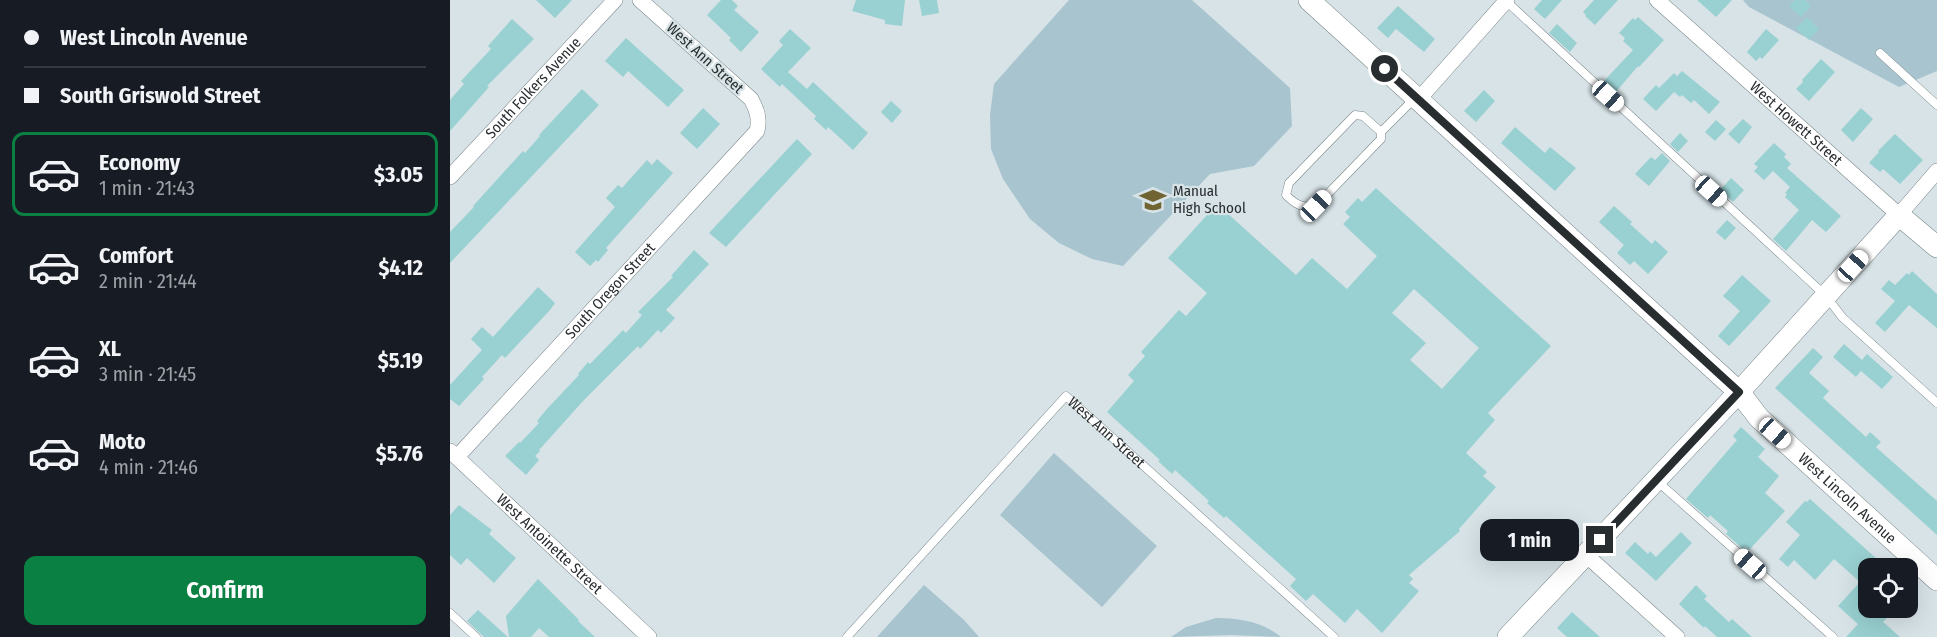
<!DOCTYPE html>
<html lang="en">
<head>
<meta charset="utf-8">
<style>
	body { margin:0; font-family:"Fira Sans Condensed",sans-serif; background:#20242c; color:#f1f3f6; height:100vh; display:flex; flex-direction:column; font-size:22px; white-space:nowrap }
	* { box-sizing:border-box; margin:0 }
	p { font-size:20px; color:#9ea1a6 }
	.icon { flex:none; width:33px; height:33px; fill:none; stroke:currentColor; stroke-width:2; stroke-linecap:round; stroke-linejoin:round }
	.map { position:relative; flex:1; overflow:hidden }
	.side { display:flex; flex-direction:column; background:#171b24; width:450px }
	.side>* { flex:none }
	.top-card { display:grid; align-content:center; height:132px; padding:0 24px; background:#171b24 }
	.tools { position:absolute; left:1408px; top:558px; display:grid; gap:12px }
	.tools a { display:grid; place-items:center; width:60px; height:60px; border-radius:12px; background:#171b24; box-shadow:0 6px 24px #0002; font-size:30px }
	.end { position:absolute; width:27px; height:27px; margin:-14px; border:8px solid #282d2f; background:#fff; box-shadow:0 0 0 3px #fff }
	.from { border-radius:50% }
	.bubble { position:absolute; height:42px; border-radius:12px; background:#171b24; box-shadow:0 6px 24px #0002; font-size:20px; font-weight:700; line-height:42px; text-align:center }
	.car { position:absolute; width:18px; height:36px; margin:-18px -9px; border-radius:8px; box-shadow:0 0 4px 2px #0007; background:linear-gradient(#fff 24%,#345 0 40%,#fff 0 76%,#345 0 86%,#fff 0) }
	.top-card b { display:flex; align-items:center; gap:21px; height:57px; font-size:22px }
	.top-card b+b { border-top:2px solid #363941 }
	.top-card i { width:15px; height:15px; background:#f1f3f6 }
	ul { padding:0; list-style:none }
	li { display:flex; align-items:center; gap:18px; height:84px; margin:0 12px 9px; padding:0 12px; border:3px solid transparent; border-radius:12px }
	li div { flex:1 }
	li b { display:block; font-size:22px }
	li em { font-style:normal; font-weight:700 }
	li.current { border-color:#0b8043 }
	li>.icon { width:54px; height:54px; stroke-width:1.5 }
	.action { display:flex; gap:12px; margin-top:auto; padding:12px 24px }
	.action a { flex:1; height:69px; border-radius:12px; background:#0b8043; color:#fff; font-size:24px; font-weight:700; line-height:69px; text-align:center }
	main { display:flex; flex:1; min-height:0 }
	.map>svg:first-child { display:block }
	.green { fill:#a7c4cf }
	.building { fill:#99d0d1; fill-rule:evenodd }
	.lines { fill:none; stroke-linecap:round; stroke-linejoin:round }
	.lane-casing { stroke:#7c878b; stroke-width:9 }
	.street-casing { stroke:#7c878b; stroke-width:16 }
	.secondary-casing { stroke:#7c878b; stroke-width:22 }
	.lane { stroke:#fff; stroke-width:8 }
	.street { stroke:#fff; stroke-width:15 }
	.secondary { stroke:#fff; stroke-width:21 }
	.route { stroke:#282d2f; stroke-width:8 }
	.labels { text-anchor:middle; stroke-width:4.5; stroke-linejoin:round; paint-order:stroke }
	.street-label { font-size:15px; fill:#282d2f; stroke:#d7e3e7 }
	.poi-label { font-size:15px; fill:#282d2f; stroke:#d7e3e7; text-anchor:start }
</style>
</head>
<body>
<main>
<section class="side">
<div class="top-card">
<b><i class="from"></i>West Lincoln Avenue</b>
<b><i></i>South Griswold Street</b>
</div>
<ul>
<li class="current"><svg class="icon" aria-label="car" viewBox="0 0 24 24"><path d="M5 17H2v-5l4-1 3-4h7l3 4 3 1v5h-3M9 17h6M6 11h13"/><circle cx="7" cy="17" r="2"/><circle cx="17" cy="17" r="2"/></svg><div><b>Economy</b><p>1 min · 21:43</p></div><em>$3.05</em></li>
<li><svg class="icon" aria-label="car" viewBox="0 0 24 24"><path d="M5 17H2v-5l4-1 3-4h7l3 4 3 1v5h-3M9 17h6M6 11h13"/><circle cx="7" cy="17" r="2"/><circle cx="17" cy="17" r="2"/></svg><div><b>Comfort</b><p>2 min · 21:44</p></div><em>$4.12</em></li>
<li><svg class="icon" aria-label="car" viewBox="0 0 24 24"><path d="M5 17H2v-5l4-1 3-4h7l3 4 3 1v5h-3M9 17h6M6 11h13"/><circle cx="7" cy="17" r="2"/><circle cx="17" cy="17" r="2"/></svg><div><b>XL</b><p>3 min · 21:45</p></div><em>$5.19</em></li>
<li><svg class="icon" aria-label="car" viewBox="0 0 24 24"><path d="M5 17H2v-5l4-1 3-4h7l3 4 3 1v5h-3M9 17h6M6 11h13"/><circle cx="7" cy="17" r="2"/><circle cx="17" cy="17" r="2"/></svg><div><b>Moto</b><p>4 min · 21:46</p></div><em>$5.76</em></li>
</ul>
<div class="action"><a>Confirm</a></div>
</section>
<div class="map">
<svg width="1487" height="637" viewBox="0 0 1487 637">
	<rect width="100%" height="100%" fill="#d7e3e7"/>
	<path class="green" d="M619,0h123l98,88 2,38 -38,40 -44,8 -87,92 -31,-7 -33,-16 -29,-24 -27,-40 -12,-30 -1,-34 4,-31z
		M1293,0h194v71l-38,16 -150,-80z
		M604,453l103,93 -55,61 -102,-92z
		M474,585l40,35 15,17h-102z
		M766,618c24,0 47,4 65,19l-50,-2 -60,2 15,-10z"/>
	<path class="building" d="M86,0h36l-17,18z
		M271,0h11l6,6 -4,4 25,22 -18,20 -12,-12 2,-2 -24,-23z
		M406,0h49l-3,26 -17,-2v-4l-33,-9z
		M469,0h18l2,13 -17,3z
		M1092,0h20l-17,19 -11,-10z
		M1144,0h24l-23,25 -10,-9 1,-1 -3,-3z
		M1247,0h35l-16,17z
		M1345,0h10l6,6 -10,11 -12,-11z
		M948,6l37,33 -11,13 -28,-23 -8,9 -11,-10z
		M1188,17l26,23 -25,27 -1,-1 -23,27 -12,-11 30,-32 -10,-9 2,-3 -6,-5 14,-15 2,2z
		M1357,17l12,12 -10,11 -13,-12z
		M62,19l22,20 -47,47 2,1 -39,44v-31l14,-16 -3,-3 30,-32 -3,-3z
		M1107,24l20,19 -7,9 -21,-19z
		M340,29l21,19 -23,24 19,17 6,-7 55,51 -15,17 -25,-23 -2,3 -12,-11 2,-3 -34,-32 -2,3 -19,-18 22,-24 -4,-4z
		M1316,29l13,11 -17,19 -2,-2 -4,4 -9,-9z
		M176,38l58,52 -16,17 -40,-36 -5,6 -18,-16z
		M1371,59l14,13 -26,29 -13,-12 7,-7 -1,-2z
		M1232,71l38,31 -11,12 -15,-14 -3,3 -9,-8 -2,2 -6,-5 -18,19 -13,-12 13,-14 3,3 15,-15 3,3z
		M132,89l17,16 -149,158v-31l24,-25 -1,-1 50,-55 2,2 15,-17 -1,-1z
		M1034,90l11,11 -19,21 -12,-11z
		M441,101l11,10 -10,12 -11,-11z
		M253,108l17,16 -23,25 -17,-16z
		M1411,108l12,11 -20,23 -12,-12z
		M1293,119l9,8 -13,17 -11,-10z
		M1266,120l10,9 -11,12 -10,-9z
		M1065,127l30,26 5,-6 26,21 -21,23 -54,-48z
		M1230,133l8,8 -10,11 -8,-8z
		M1445,134l28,26 -23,24 -17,-15 -3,3 -11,-9 10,-11 -1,-1z
		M347,139l15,15 -86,93 -17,-14z
		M1324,143l12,11 -2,3 7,7 -4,4 54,48 -15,16 -14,-12 -26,31 -13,-12 26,-29 -14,-13 2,-3 -2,-1 5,-6 -17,-16 -9,9 -10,-9 4,-4 -4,-3z
		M1212,153l8,8 -21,25 -14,-12 16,-17 4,3z
		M207,159l16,14 -67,75 2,2 -10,12 -2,-2 -6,6 -15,-14 40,-45 -9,-9 12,-13 4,3 25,-28 5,5z
		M1281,178l13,12 -11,12 -13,-12z
		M926,188l175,158 -63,67 7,7 -29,33 21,19 -4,4 13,11 -37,42 1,2 -51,44 4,4 -4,4 10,8 -37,42 -25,-24 -12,14 -32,-29 -7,7 -16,-15 6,-7 -70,-63 -2,2 -17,-15 2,-2 -34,-31 -3,4 -14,-13 2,-1 -53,-48 27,-31 -6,-6 17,-19 -4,-4 38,-42 7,6 21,-23 -39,-35 49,-54 79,71 16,-17 35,31 30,-33 -34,-32 7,-7 -5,-5 13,-14 4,4zM964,289l65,59 -37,41 -32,-29 16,-17 -34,-30z
		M1164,206l18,16 -2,2 22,20 3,-4 13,12 -20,22 -14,-13 -4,4 -13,-12 7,-8 -25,-23z
		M1277,220l9,8 -11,12 -9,-8z
		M244,250l15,14 -43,46 9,8 -14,15 -3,-3 -18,19 -2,-3 -54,54 -45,50 1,1 -5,5 4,4 -13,15 -21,-19 14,-14 1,1 19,-20 -2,-2 9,-11 33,-35 -1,-1 10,-12 2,2 33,-34 3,3 16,-18 -4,-3 35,-35 -2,-1z
		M1462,271l25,23v34l-28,-23 -24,27 -10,-9 20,-22 -14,-12 8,-9 6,5 12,-12 2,2z
		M1292,275l29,26 -42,45 -11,-10 22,-25 -17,-15z
		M88,287l17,16 -5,7 -45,48 -3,-3 -20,22 2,2 -25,27 -9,-7v-14l32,-35 -11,-11 11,-12 11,10z
		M1394,344l18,16 5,-6 26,23 -11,12 -21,-18 -5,6 -23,-20z
		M1363,348l10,9 -14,16 20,18 -6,7 43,39 4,-5 11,10 -5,5 2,2 59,52v34l-162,-147z
		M1291,427l24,22 -7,8 21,19 -14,17 20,18 -36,39 -4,-3 -2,2 -17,-15 2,-3 -18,-16 -2,3 -22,-19 51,-59 -4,-4z
		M1360,499l77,69h-18v40h27l-13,14 17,15h-54l12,-13 -20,-18 22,-24 -26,-23 -19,21 -21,-20 -6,7 -9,-8 21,-24 -14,-13 19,-21 2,1z
		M9,505l33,25 -3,4 27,24 -22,25 -27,-25 -6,7 -11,-10v-40z
		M1231,532l11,11 -36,38 -31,-28 10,-11 13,12 2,-3 6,6z
		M88,579l41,41 -1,1 17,16h-46l-10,-9 -8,9h-22l-3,-21z
		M1246,585l11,11 -3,3 25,23 3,-3 20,18h-35l-12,-11 -1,2 -25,-24z
		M28,610l30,27h-24l-17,-16z
		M1122,612l11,10 17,15h-33l-10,-9z"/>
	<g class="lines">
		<g class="lane-casing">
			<g id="lane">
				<path d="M1056,1l320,295 16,21 95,86"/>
				<path d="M1430,53l57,52"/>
				<path d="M931,132l-18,-16 -8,-1 -66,68 -3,12c10,10 16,13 30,11l65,-67v-7l34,-34"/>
				<path d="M1207,481l176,156"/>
				<path d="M0,613l26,24"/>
				<path id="s1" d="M397,637l219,-241 268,241"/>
			</g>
		</g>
		<g class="street-casing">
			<g id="street">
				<path id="s2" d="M1207,0l242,215 38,-44"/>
				<path d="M969,99l88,-99"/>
				<path id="s3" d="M0,177l165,-177"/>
				<path id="s4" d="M0,451l199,186"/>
				<path id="s5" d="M7,457l300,-326c3,-12 0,-21 -6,-32l-111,-99"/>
				<path d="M1136,555l91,82"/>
			</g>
		</g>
		<g class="secondary-casing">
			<g id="secondary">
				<path id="s6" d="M859,0l430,392 20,26 178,162"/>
				<path d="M1058,637l231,-245 160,-177 38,32"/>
			</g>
		</g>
		<use href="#lane" class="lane"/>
		<use href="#street" class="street"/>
		<use href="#secondary" class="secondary"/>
	</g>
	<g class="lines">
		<path class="route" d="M935,69l354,323 -139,148"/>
	</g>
	<defs>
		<g id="school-bare" transform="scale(2.07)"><path d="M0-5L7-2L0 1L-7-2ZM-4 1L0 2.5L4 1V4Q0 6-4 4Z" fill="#706532" stroke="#d7e3e7" stroke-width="2.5" paint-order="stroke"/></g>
	</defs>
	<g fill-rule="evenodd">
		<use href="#school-bare" x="703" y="200"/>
	</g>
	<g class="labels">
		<g class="street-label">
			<text transform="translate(255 58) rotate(42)" y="5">West Ann Street</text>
			<text dy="5" stroke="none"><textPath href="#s3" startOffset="122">South Folkers Avenue</textPath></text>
			<text dy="5" stroke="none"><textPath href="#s2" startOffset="186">West Howett Street</textPath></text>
			<text dy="5" stroke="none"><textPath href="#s5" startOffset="226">South Oregon Street</textPath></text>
			<text dy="5" stroke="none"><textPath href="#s1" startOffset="380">West Ann Street</textPath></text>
			<text dy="5" stroke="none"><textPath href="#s6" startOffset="734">West Lincoln Avenue</textPath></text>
			<text dy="5" stroke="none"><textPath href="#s4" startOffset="136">West Antoinette Street</textPath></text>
		</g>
		<g class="poi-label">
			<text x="723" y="196">Manual<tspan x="723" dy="17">High School</tspan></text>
		</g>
	</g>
</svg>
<div class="tools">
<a><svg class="icon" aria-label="locate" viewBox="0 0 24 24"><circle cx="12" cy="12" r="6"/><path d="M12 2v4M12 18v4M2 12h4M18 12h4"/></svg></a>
</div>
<i class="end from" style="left:935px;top:69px"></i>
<i class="end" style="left:1150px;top:540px"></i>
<div class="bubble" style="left:1030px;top:519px;width:99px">1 min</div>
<i class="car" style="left:1158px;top:96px;rotate:132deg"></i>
<i class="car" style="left:1261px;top:191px;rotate:132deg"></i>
<i class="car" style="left:866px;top:206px;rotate:44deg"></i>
<i class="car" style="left:1403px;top:266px;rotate:42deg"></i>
<i class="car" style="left:1325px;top:433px;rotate:132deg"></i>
<i class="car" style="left:1300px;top:564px;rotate:311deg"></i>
</div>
</main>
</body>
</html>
